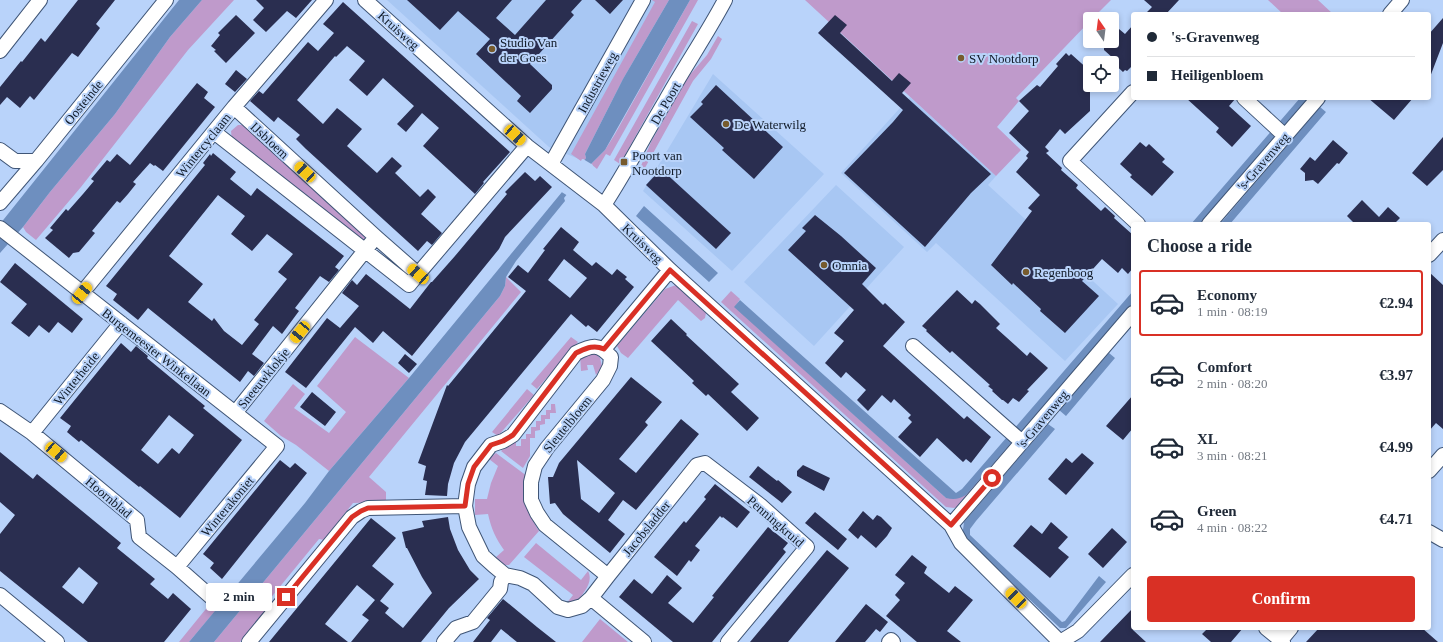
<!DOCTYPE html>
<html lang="en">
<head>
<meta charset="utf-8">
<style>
	body { margin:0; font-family:Georgia,serif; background:#f2f2f3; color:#1f2937; height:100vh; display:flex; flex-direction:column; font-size:15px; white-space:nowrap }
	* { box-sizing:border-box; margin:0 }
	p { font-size:13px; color:#747a83 }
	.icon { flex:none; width:22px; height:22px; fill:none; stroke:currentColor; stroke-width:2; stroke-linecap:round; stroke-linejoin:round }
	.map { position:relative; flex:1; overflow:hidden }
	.side { position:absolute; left:1131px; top:222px; width:300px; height:408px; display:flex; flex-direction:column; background:#fff; border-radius:4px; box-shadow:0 2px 6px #0003 }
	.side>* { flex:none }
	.banner { position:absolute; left:1131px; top:12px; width:300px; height:88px; border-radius:4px; box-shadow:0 2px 6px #0003; display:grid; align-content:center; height:88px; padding:0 16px; background:#fff }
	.needle { width:26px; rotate:346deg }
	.tools { position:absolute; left:1083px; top:12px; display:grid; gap:8px }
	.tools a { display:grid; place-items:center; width:36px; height:36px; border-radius:4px; background:#fff; box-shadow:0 2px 6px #0003; font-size:20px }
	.end { position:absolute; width:18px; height:18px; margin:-9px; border:5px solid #d93025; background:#fff; box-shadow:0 0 0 2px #fff }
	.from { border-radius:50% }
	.bubble { position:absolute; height:28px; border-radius:4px; background:#fff; box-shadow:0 2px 6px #0003; font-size:13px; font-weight:800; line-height:28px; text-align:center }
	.car { position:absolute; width:12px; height:24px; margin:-12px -6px; border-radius:5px; box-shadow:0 0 3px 1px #0007; background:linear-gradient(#f5c518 24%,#345 0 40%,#f5c518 0 76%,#345 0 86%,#f5c518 0) }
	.banner b { display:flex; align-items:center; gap:14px; height:38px; font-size:15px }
	.banner b+b { border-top:1px solid #e0e1e3 }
	.banner i { width:10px; height:10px; background:#1f2937 }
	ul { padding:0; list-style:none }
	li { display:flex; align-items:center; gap:12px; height:66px; margin:0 8px 6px; padding:0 8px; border:2px solid transparent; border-radius:4px }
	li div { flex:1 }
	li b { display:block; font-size:15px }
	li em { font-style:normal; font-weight:800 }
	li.on { border-color:#d93025 }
	li>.icon { width:36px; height:36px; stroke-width:1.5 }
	h2 { padding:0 16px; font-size:18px; line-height:48px }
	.cta { display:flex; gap:8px; margin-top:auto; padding:8px 16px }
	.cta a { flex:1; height:46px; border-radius:4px; background:#d93025; color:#fff; font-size:16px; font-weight:800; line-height:46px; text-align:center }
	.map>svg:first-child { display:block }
	.built { fill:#a8c7f3 }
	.green { fill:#bf9acb }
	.water { fill:#6e8fbf }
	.pier { fill:#b9d3fa }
	.building { fill:#2a2e50; fill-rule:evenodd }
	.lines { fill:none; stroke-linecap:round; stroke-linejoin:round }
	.street-casing { stroke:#3f5576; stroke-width:16 }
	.street { stroke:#fff; stroke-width:14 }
	.route { stroke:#d93025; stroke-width:5 }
	.poi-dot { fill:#775b2e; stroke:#b9d3fa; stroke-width:1.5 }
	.labels { text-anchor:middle; stroke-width:4; stroke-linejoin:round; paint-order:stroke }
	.street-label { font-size:13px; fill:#101a27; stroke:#b9d3fa }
	.poi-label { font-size:13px; fill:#101a27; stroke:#b9d3fa; text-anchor:start }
</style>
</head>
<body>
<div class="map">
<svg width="1443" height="642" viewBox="0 0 1443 642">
	<rect width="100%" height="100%" fill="#b9d3fa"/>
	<path class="built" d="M387,0h280l-88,159 -30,-12z
		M713,74l111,100 -92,97 -89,-80z
		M910,97l86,79 -8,9 130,119 -53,57 -129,-118 -9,9 -86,-79z
		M836,185l68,62 -90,99 -70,-64z"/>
	<path class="green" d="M202,0h32l-46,50 -107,137 -45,53 -10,-8 -3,-5 27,-35 65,-78 55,-77z
		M652,0h17l-46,79 -38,75 1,4 -1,2 -3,-1 -1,2 -10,-7 84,-152z
		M690,0h8l-88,156 -4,-2 -9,15 -6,-5 14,-14 10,-16z
		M805,0h306l-19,19h-2v2l-74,77 3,3 -22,26 24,23 -25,26z
		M1268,0h50l15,14h-50z
		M692,21l6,3 -78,140 -6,-4z
		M718,36l4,3 -11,20 -18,22 -52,94 -3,-2 13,-31 37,-65 19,-22z
		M238,125h5l125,113 -3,4 -133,-101 -1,-10z
		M506,277l15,15 -152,185 17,15v10l-33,1 -29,37 -5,-1 -50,61v6l-29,36h-26l286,-346 5,-10z
		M676,285l30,28 -1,5 -4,3 -23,-21 -50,58 -7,-5 -4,-7 48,-57z
		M731,291l9,8 -5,8 211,191 20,-3 44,-50v-4h6l-56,65 -6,2 -8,-1 -225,-205z
		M355,337l54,41 -80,93 -33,-26 -15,-9 -17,-15 29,-37 12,10 -11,14 35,25 17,-21 -29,-26z
		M571,337l7,5 -41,47 -6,-5z
		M594,352l6,6 2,8 -6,9 -3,-10h-6l1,5 -7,1 -1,-16z
		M527,389l7,6 -36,41 -6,-4z
		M551,404h4l1,9h-6v6h-5v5l-5,1v5l-5,1v7h-5v18l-7,12 -22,-17 9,-9h6v4h5v-7h5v-5h5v-7h5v-6h5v-6h5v-5h5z
		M496,453l31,23c-2,27 -2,32 12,55l-30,34h-4l-10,-7 9,-8c-8,-11 -13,-22 -16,-36l-13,1v-16h12l4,-16 7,-17 -9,-7z
		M536,543l45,37 7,-9c6,12 -5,22 -12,32l-10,1 7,-9 -49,-38z
		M214,599l7,5 -32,38h-10z
		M600,619l28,23h-46z"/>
	<path class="water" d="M179,0h23l-32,37 -55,77 -65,78 -27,35 -23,26v-29z
		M669,0h21l-85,150 -14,14 -27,34 1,3 -49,60 -10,16 -1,9 -5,10 -286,346h-25l116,-139 24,-32 80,-93 153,-186 24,-34 -1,-4 38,-75z
		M1300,98h10l-109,126h-10z
		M1320,107l6,5 -96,112h-10z
		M644,206l74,67 -9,9 -73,-66z
		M1133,291v12l-167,192c-7,4 -12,5 -20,3l-212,-191 6,-7 216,193 6,-4z
		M1109,353l6,5 -49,58 -7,-6z
		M1048,424l7,5 -79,92 -6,8v6l92,87 3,-1 34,-45 7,6 -40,46h-6l-96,-90 -1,-8 1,-8z"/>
	<path class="pier" d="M583,159l10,6 -25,31 -8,-5z"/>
	<path class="building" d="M78,0h37l-19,24 4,4 -22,29 -6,-4 -38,47 -4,-4 -10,12 -13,-11 -7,8v-18l21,-26 1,1 19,-24 4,4z
		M256,0h56l-16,18 -9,-7 -21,21 -13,-12 11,-12z
		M407,0h105l-16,18 19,17 31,-35h36l-11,12 3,3 -44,49 22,21v4l-22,24 -13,-12 4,-5 -45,-42 14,-15 -32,-28 -18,19z
		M595,0h28l-13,14z
		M1144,0h35l-13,14h-21l7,-7z
		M343,2l167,150 -27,30 1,1 -9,11 -52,-48 16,-18 -17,-15 -16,19 -9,-8 17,-18 -31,-28 -16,18 -18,-16 16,-19 -18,-15 -11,11 -1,-1 -38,44 26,24 14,-16 4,3 21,18 -15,17 30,27 15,-16 10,9 -7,7 25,24 8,-8 8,8 -15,17 21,19 -10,12 -5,-4 -9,10 -112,-102 -10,-10 4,-4 -22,-18 -4,5 -24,-21 9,-10 4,3 45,-52 10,9 16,-18 -11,-9z
		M236,15l19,18 -29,30 -12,-12 2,-1 -5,-4 9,-11 -2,-2z
		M835,15l12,10 -7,8 52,48 7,-8 12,10 -9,10 89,81 -20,19 -46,54 -81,-74 49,-51 10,-12 -85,-77z
		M1443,18v25l-13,34h-1v-43z
		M1133,25v40l-6,6 -2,-1 -2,2 -12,-11 3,-2 -10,-9v-4l4,-5h4v-4l7,-8 6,5z
		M1066,53l3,3 2,-2 19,17v40l-25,23 -5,-5 -15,18 4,4 -3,2 16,15 -1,2 17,15 -2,3 25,23 4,-4 10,9 -1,2 19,17v33l-5,6 -6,-6 -4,5 -16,-14 -20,22 17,15 -34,37 -25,-22 1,-2 -28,-26 -1,2 -21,-20 41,-54 -4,-3 12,-13 -24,-23 12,-14 -2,-2 3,-4 -20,-19 20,-22 -10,-10 18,-16 3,2 18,-21 -2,-2z
		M236,70l11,9 -12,13 -10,-8z
		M197,83l11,9 -4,6 11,9 -52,64 -8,-6 -1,1 -4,-3 -17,19 3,2 -8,10 -8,9 -3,-2 -25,30 3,2 -16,19 -6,1 -4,5 -24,-20 8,-8 -3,-2 16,-19 2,2 15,-17 11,-13 -3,-2 16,-19 3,2 7,-8 13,11z
		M716,85l67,62 -29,32 -32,-29 2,-2 -34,-31 13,-13 -2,-2z
		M1186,98h50l-7,8 22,20 -19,21 -16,-15 3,-4z
		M1368,98h45l-19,22z
		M1443,137v33l-16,16 -15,-13z
		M1333,140l15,13 -9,11 -2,-1 -19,21 -5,-4 -8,1v-8l-5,-4 10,-12 5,4z
		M1140,142l6,5 3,-3 16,15 -3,3 12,10 -22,24 -22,-19 2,-2 -12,-11z
		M213,153l23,19 -6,7 21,17 6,-8 87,68 -9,11 4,3 -10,12 -9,-6 -25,32 4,3 -17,23 -9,-8 -21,28 12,9 -10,13 -6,-5 -8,11 -92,-74 -10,12 -25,-20 4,-6 -11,-8 99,-121 -2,-2 7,-9 1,2zM218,195l27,21 -14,18 21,17 15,-17 26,20 -15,18 9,7 -33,41 5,4 -17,21 -18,-14 -10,-13 -2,3 -24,-19 15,-18 -34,-28z
		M661,169l70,64 -15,16 -70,-64z
		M525,172l10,9 5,-5 12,11 -47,50 -6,12 -87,107 -29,-25 -10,12 -18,-16 -49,61 -21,-16 42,-54 13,10 19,-22 -17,-13 10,-13 5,5 9,-11 44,35 21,-27h1l23,-26 52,-62 -2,-2z
		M1362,200l17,17 9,-10 12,11 -6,6h-39l-8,-8z
		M815,215l26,21 35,32 -14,16 21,21 2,-2 20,19 -22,24 81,73 3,-3 24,21 -20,26 -5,-4 -3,3 -26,-24 -17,19 -22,-20 14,-15 -4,-4 3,-3 -17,-16 -3,4 -9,-8 -14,16 -11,-11 9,-10 -20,-18 -5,6 -16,-15 19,-22 -10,-8 20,-23 -66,-60 18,-19 -4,-3z
		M561,227l18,15 -6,8 19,16 4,-4 16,13 5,-6 10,8 -2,2 9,8 -37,45 -9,-7 -2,2 -15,-13 -106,128 -11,21 -6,21 -1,12 -22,-1 2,-14 -4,-1 3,-14 -8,-3 29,-78 1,1 78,-95 -18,-14 10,-12 10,8 17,-23 -2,-1zM564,259l23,19 -17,20 -22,-18z
		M15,263l68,56 -11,14 -14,-11 -9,11 -10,-8 -10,12 -18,-14 16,-19 -27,-22z
		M1429,272l14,13v144l-7,-6 -7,8z
		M957,290l15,14 3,-4 5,4 20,20 -4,4 31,28 3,-4 18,16 -21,22 2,1 -10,11 -6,-4 -5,6 -5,-4h-1l-10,-9 1,-1 -5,-4 2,-1 -38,-34 -2,2 -24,-22 1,-1 -5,-4z
		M671,319l16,15 -1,1 53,49 -8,8 28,26 -12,13 -39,-37 -2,2 -14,-13 2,-2 -43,-40z
		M121,343l10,9 5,-6 12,10 -1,2 58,48 -2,2 39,32 -62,78 -40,-32 -1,1 -58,-47 -2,2 -12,-10 4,-6 -11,-8zM169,415l25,20 -15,19 -7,-6 -14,16 -17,-14z
		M405,354l12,10 -8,9 -11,-10z
		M631,377l31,25 -17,20 3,3 -29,34 17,14 45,-54 18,15 -63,76 -13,-10 -15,20 17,14 -15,19 -47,-39 -8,-11 -5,1 -2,-27h5l6,-14zM577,460l38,33 -16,20 -18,-14z
		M312,392l24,20 -11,14 -25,-19z
		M1133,395v33l-10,12 -17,-14z
		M0,452l33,27 4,-5 84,69 -4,5 38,31 -5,5 18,15 5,-6 18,16 -27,33h-76l-88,-71v-37l15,-19 -15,-13zM79,567l19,16 -15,21 -21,-17z
		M1082,453l12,10 -28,32 -18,-16 18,-21 6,5z
		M280,460l10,8 5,-5 12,10 -85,106 -12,-11 4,-5 -11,-9z
		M803,465l27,13 -6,13 -27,-15v-5z
		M758,466l19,15 1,-1 14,12 -10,11 -33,-26z
		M715,484l35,28 -13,16 -14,-11 -1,1 -2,-2 -25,30 5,4 -9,12 -2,-2 -12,16 -23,-19 30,-36 2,2 20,-24 -2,-2z
		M863,511l10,9 4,-5 4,2 11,11 -5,8 -11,12 -15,-13 -3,4 -10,-9z
		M815,512l32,27 -9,11 -33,-27z
		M448,517l2,12 8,21 12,20 9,9 -30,29 -28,34h-70l18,-22 -7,-5 13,-15 -18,-15 -32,39 23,18h-79l102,-124 25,20 -24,28 22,18 -14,17 9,7 -4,5 18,15 29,-35 -10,-16 -15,-29h-1l-4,-16 22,-5 -2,-6z
		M1051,522l17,15 -10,11 11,9 -19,21 -37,-32 18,-21 11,9z
		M768,527l20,16 -5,6 3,3 -74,90h-39l-54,-45 15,-18 18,15 15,-19 15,13 -14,15 25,20 21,-26 -2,-1z
		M1112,528l15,14 -24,26 -15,-14z
		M827,550l22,18 -61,74h-38z
		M912,555l15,12 -3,6 25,20 6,-7 18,14 -26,31 14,11h-44l-31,-26 14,-16 -5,-5 10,-12 -10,-8z
		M503,599l34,28 19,15h-39l-16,-13 -10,13h-18l17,-22 -3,-2z
		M866,604l22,18 -8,10 -4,-3 -11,13h-30z
		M1133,608v22l13,12h-46z
		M1208,628h35l-12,14h-20l-9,-8z
		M1319,628h103l16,14h-132z"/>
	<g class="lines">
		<g class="street-casing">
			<path id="street" d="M365,0l162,146 77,59 66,65 281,255 10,18 99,99
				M1390,14l12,-14
				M0,51l40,-51
				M1133,92l-63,69 68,63
				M1244,98l41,38
				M214,132l195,153 9,-11 -41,-36 -143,-131
				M0,150l15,11h21
				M551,164l92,-164
				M0,203l36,-42 130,-161
				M604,205c22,-34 41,-70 62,-105 19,-34 41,-66 59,-100
				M1209,224l109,-126
				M0,228l277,218 -100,121
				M1429,255l14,-15
				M418,274l109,-128
				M82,293l152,-186 92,-107
				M913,346l109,96
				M604,349l66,-79
				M0,411l32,22 105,87 2,17 38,30 34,30
				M235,413l136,-170
				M32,433l89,-110
				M1429,471l14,-16
				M951,525l182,-212
				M1429,532l14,8
				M608,576l-63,-51 -8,-12 -6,-13v-18l4,-16 12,-18 56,-68 7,-14 1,-9c-13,-14 -19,-12 -35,-4l-63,82 -10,6 -12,4 -17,22 -6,17 -3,22 4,21 14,29 10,9 12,10 15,3 13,6 25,23 10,3 14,-4 9,-8 17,-22 89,-111 8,-2 55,42 47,42 -79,95
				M0,595l57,47
				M591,598l53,44
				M1266,628l17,14
				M1281,640l10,-12
				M249,642l103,-125 9,-6 7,-3 97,-2
				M444,642l12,-14 17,-6 27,-33 1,-7 4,-7
				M889,642l2,-2 2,2
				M1060,642l18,-11 55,-56"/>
		</g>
		<use href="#street" class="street"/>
	</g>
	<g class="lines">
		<path class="route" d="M286,597l66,-80 9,-6 7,-3 97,-2 3,-22 6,-17 17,-22 12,-4 10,-6 63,-82c9,-4 17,-9 28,-4l66,-79 281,255 41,-47"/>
	</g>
	<g class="poi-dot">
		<circle cx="492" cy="49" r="4"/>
		<circle cx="961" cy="58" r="4"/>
		<circle cx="726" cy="124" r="4"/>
		<rect x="620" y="158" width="8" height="8" rx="2"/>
		<circle cx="824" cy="265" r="4"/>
		<circle cx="1026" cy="272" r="4"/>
	</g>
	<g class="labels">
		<g class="street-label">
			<text transform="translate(399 30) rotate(42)" y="5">Kruisweg</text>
			<text transform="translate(597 82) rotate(-61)" y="5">Industrieweg</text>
			<text transform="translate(83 102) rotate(-51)" y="5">Oosteinde</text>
			<text transform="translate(665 103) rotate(-60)" y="5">De Poort</text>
			<text transform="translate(270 140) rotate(43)" y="5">IJsbloem</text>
			<text transform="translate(203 145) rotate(-51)" y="5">Wintercyclaam</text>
			<text transform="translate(1263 161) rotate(-49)" y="5">'s-Gravenweg</text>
			<text transform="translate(643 243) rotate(44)" y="5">Kruisweg</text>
			<text transform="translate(157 352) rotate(38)" y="5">Burgemeester Winkellaan</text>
			<text transform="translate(76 378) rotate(-51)" y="5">Winterheide</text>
			<text transform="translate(263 378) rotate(-51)" y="5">Sneeuwklokje</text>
			<text transform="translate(1042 419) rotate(-50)" y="5">'s-Gravenweg</text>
			<text transform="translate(567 424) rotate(-51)" y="5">Sleutelbloem</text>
			<text transform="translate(109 497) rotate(40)" y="5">Hoornblad</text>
			<text transform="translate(227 506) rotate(-50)" y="5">Winterakoniet</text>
			<text transform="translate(776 521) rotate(41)" y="5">Penningkruid</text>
			<text transform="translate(646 528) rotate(-51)" y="5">Jacobsladder</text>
		</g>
		<g class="poi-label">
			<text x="500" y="47">Studio Van<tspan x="500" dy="15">der Goes</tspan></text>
			<text x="969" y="63">SV Nootdorp</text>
			<text x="734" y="129">De Waterwilg</text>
			<text x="632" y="160">Poort van<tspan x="632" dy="15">Nootdorp</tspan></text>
			<text x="832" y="270">Omnia</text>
			<text x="1034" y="277">Regenboog</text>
		</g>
	</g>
</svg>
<div class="tools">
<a><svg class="needle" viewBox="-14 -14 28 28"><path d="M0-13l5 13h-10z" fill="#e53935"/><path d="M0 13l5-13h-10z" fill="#747a83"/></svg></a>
<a><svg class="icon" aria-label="locate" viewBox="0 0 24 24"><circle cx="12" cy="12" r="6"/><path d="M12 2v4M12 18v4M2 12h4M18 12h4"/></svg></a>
</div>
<i class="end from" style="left:992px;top:478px"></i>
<i class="end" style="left:286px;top:597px"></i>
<div class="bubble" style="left:206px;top:583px;width:66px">2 min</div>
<i class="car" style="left:515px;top:135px;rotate:132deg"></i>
<i class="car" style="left:305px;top:172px;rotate:313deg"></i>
<i class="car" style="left:418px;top:274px;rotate:311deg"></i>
<i class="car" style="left:82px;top:293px;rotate:39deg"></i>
<i class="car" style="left:300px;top:332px;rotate:219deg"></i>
<i class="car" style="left:56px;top:452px;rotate:130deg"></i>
<i class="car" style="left:1016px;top:598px;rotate:315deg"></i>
<div class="banner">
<b><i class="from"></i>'s-Gravenweg</b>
<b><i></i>Heiligenbloem</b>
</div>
<section class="side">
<h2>Choose a ride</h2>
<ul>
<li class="on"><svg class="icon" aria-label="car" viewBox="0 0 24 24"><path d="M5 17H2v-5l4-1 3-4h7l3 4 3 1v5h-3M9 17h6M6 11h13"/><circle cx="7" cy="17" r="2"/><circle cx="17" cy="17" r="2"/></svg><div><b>Economy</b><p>1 min · 08:19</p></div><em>€2.94</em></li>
<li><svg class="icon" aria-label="car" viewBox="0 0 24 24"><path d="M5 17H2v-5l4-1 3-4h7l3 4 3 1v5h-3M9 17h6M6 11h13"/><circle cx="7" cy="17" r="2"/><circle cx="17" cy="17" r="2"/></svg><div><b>Comfort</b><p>2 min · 08:20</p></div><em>€3.97</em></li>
<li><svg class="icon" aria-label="car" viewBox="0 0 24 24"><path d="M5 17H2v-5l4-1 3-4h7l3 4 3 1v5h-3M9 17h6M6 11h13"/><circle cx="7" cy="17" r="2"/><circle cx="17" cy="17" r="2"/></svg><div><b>XL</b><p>3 min · 08:21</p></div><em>€4.99</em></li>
<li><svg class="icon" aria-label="car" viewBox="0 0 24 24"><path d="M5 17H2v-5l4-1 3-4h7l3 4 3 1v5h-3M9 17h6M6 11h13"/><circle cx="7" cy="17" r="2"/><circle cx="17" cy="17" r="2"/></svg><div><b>Green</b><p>4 min · 08:22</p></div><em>€4.71</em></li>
</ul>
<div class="cta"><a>Confirm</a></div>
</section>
</div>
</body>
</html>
